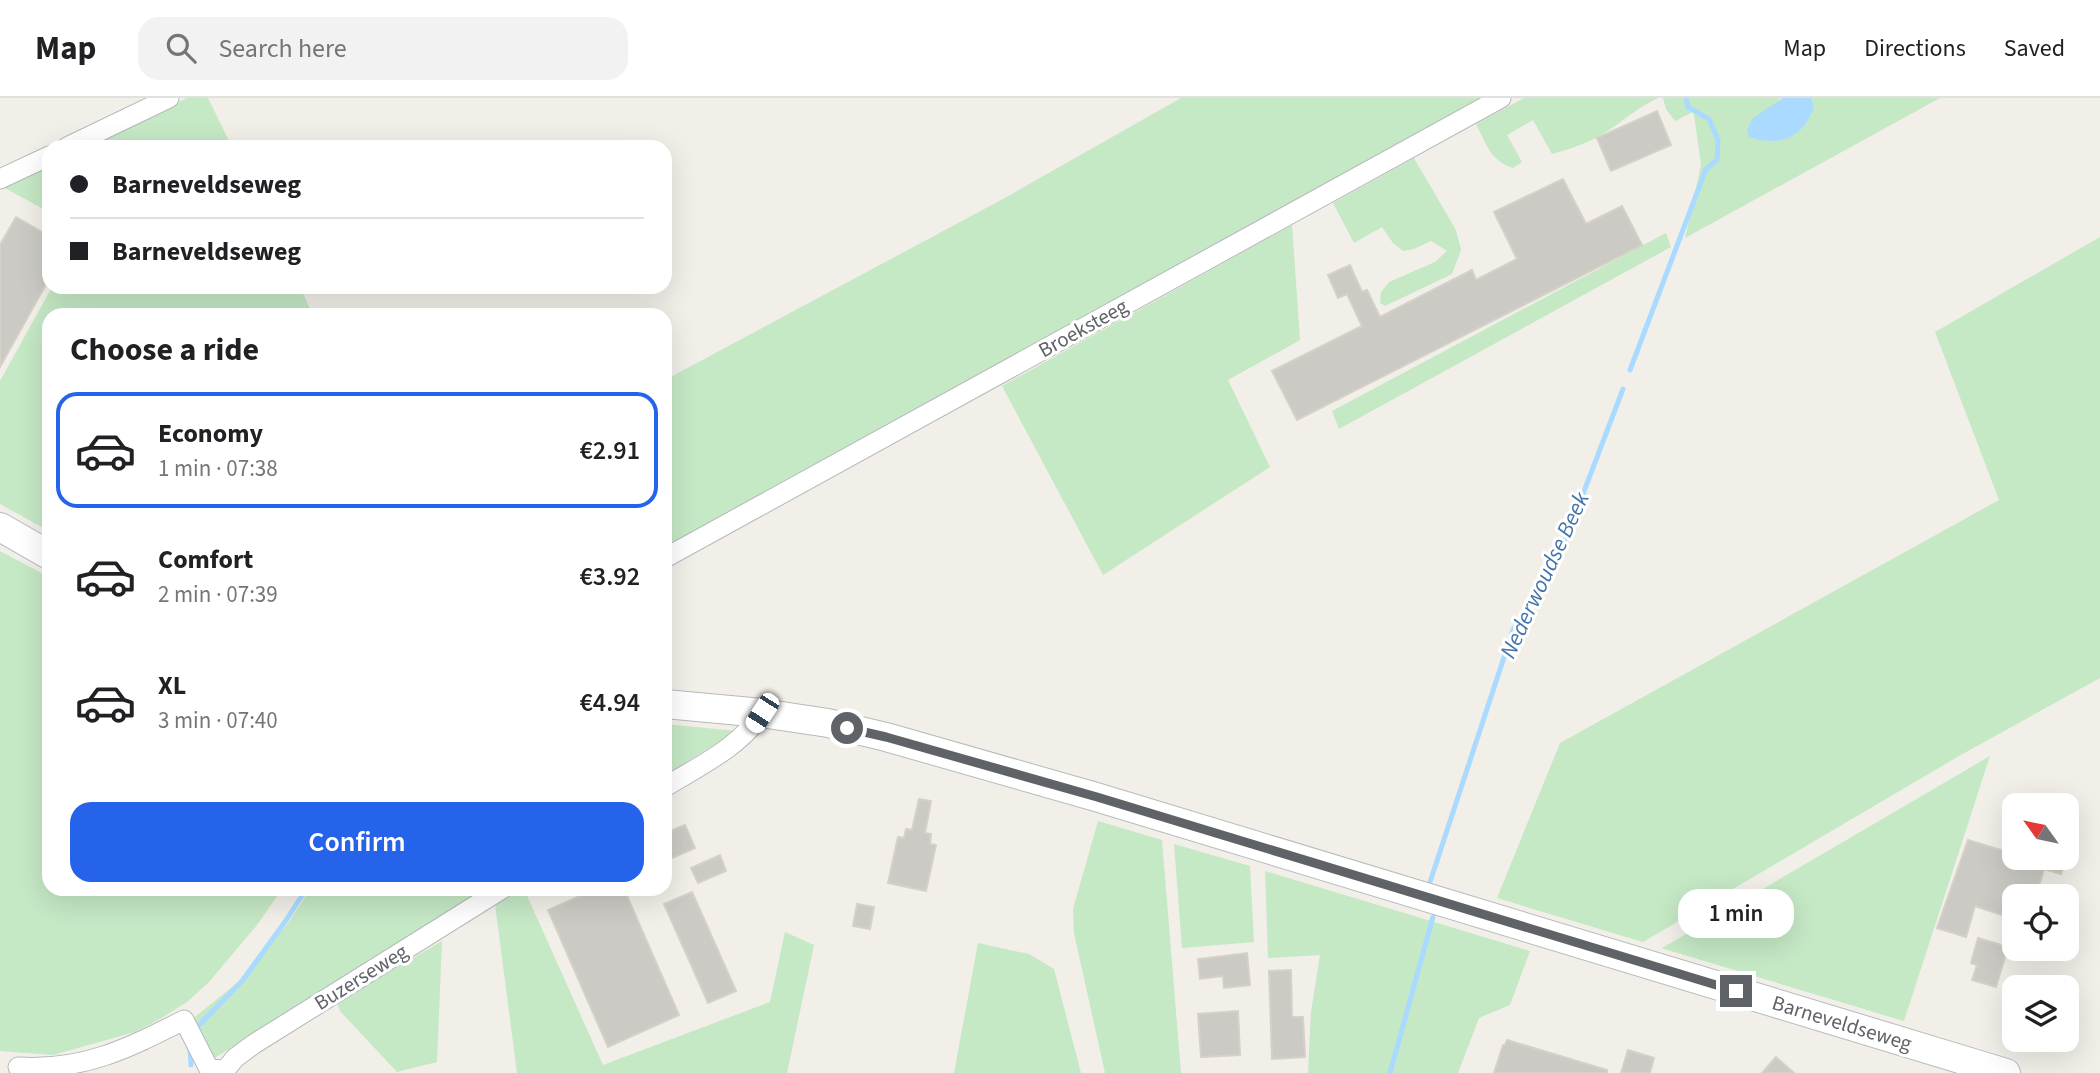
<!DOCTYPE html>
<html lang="en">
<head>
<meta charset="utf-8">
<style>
	body { margin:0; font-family:"Source Sans 3",sans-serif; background:#f2f2f2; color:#202124; height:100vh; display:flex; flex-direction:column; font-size:26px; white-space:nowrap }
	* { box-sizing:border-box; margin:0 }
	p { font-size:23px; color:#757577 }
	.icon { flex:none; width:38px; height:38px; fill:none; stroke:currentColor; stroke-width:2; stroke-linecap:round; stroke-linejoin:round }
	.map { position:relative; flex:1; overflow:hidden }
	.drawer { position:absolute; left:42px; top:210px; width:630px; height:588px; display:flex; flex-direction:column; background:#fff; border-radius:21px; box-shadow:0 7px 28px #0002 }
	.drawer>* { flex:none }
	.top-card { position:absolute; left:42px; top:42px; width:630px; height:154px; border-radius:21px; box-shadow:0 7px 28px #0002; display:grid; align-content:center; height:154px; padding:0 28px; background:#fff }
	.needle { width:46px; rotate:303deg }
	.tools { position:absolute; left:2002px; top:695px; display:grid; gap:14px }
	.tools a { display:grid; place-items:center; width:77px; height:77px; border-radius:14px; background:#fff; box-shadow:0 7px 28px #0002; font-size:35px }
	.end { position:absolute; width:32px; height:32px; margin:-16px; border:9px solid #5f6368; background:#fff; box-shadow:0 0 0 4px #fff }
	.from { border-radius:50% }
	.bubble { position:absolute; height:49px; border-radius:21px; background:#fff; box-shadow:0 7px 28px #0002; font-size:23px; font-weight:600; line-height:49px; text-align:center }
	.car { position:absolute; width:21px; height:42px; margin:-21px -10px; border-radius:9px; box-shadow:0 0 5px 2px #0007; background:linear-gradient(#fff 24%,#345 0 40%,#fff 0 76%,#345 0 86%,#fff 0) }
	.top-card b { display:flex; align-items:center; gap:24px; height:66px; font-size:26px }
	.top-card b+b { border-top:2px solid #e0e0e0 }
	.top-card i { width:18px; height:18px; background:#202124 }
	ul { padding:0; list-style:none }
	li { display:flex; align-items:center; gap:21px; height:116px; margin:0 14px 10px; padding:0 14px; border:4px solid transparent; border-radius:21px }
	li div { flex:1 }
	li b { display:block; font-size:26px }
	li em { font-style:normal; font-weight:600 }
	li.on { border-color:#2563eb }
	li>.icon { width:63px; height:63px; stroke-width:1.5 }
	h2 { padding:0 28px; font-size:32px; line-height:84px }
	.primary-button { display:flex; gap:14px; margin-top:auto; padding:14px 28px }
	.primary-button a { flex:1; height:80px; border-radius:21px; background:#2563eb; color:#fff; font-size:28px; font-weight:600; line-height:80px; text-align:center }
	header { display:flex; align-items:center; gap:42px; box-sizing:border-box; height:98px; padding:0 35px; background:#fff; border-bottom:2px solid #e0e0e0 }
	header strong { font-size:33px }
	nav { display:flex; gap:38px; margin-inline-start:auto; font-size:24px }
	.search { width:490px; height:63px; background:#f2f2f2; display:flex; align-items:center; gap:18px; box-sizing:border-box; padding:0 24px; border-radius:21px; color:#757577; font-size:26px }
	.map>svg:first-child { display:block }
	.green { fill:#c5e8c5 }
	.water { fill:#aadaff }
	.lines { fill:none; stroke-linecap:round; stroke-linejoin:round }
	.stream { stroke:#aadaff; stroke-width:5 }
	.building { fill:#cccac5; stroke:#d6d1c6; stroke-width:2 }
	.minor-casing { stroke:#b5b8bc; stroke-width:21 }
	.secondary-casing { stroke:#b6babf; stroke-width:30 }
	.minor { stroke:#fff; stroke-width:19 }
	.secondary { stroke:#fff; stroke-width:28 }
	.route { stroke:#5f6368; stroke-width:9 }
	.labels { text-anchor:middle; stroke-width:6; stroke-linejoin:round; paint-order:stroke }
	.street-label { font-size:21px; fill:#5f6368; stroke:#fff }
	.water-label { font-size:23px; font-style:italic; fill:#4174aa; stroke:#fff }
</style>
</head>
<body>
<header>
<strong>Map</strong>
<div class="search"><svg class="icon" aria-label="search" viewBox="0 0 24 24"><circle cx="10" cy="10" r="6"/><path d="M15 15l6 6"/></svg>Search here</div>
<nav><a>Map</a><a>Directions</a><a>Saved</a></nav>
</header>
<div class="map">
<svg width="2100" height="975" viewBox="0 0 2100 975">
	<rect width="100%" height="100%" fill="#f1efe8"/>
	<path class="green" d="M187,0h21l24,49h-149z
		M1181,0h304l-820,452v-170l338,-181z
		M1524,0h134c-19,9 -29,18 -46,30 -17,13 -39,20 -60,26l-19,-34 -26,15 15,27 -9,6c-22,-7 -27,-24 -37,-44z
		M1663,0h120l-6,2 37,7 -3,-9h129l-255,140 16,-73 -7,-50 -1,-3 -18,9 -9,-12z
		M1414,60l42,72 5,20 -9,24 -67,32 -5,-3 1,-11 8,-10 46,-20 12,-11 -16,-10 -17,8 -11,2 -10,-8 -11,-16 -28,16 -21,-40z
		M49,65v49l-48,-26z
		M1292,127l8,115 -72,40 42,87 -167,108 -101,-189z
		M1666,135l5,14 -332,182 -7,-18z
		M2100,139v441l-141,78 -316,186 -146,-44 63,-155 439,-243 -64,-168z
		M52,189h248l13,28h-264v216l-49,-27v-123z
		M0,453l49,26v312h233l-25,36 -48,57 -22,20 -27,17 -25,13 -82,23 -53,-4z
		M665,626l71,7 -71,44z
		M1990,658l-86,265 -243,-73h1z
		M1098,723l64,19 19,233h-76l-31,-140 -1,-24z
		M1174,746l76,22 4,76 -72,6z
		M1265,773l265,80 -20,54 -31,13 -21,55h-150l3,-61 9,-57 -52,3z
		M310,791h174l-274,172 -20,-40 47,-38 52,-61z
		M516,791h8l79,176 167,-63 15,-70 29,13 -27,128h-270l-22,-169z
		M442,843l-5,121 -40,10 -57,-61 -3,-9z
		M978,845l51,11 25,15 27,104h-127z"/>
	<path class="water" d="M1783,0h28l3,9c-12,32 -34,40 -65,30l-2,-7 6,-12z"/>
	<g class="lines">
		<path class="stream" d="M1630,272l76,-201 11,-9 1,-20 -9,-21 -21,-12 -2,-9
			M1430,784l83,-252 54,-94 56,-147
			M199,927l43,-44 45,-62 19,-30
			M190,949l1,18
			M1390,975l43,-156"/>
	</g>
	<path class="building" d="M1657,13l14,34 -60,26 -14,-33z
		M1563,81l23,45 36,-18 20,39 -345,175 -25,-49 90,-45 -15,-32 -9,4 -10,-23 22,-10 12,27 5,-2 13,27 92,-47 4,10 41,-21 -23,-47z
		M16,119l33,19v43l-49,88v-122z
		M919,701l12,2 -6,32 6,1 -1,10 6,1 -10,46 -38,-8 10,-46 6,1 2,-9 6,1z
		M685,727l10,23 -30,13v-28z
		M1968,742l46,14v4h52l-5,16 -17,-5 -8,27h-22v23l-39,-13 -9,31 -29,-9z
		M720,757l6,16 -28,12 -7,-15z
		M596,791h28l55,126 -71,32 -60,-137z
		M692,794l44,99 -28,12 -44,-99z
		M857,806l17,3 -4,22 -17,-3z
		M1978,840l30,9 -12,40 -24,-7 5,-15 -6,-2z
		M1247,855l3,32 -26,3 -1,-12 -23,3 -2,-20z
		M1291,872l1,47h11l2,40 -33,2 -3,-88z
		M1238,913l2,44 -39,2 -3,-43z
		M1507,942l100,30v3h-113l9,-28h2z
		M1628,952l26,8 -4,15h-29z
		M1776,959l18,16h-32z"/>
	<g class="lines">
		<g class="minor-casing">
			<path id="minor" d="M67,49l102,-49
				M0,81l49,-23
				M665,460l836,-460
				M665,689c34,-21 75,-40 97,-74
				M18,969c65,4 109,-18 166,-47l25,49 15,1
				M223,975l12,-15 19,-14 248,-155"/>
		</g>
		<g class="secondary-casing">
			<path id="secondary" d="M0,429l49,28
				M665,606l97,9 66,10 58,14 210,60 910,276"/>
		</g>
		<use href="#minor" class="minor"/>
		<use href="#secondary" class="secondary"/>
	</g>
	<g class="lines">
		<path class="route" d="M847,630l39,9 211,60 639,194"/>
	</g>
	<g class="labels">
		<g class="street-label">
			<text transform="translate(1083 230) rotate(-29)" y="7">Broeksteeg</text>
			<text transform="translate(361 879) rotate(-32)" y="7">Buzerseweg</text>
			<text transform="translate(1842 925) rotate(17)" y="7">Barneveldseweg</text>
		</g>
		<g class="water-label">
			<text transform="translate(1544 477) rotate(-65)" y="8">Nederwoudse Beek</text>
		</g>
	</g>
</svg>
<div class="tools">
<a><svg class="needle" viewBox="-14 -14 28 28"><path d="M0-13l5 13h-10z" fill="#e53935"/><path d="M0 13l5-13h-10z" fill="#757577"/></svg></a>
<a><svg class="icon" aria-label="locate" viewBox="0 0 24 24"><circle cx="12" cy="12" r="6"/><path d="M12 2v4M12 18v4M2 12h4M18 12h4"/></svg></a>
<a><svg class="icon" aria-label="layers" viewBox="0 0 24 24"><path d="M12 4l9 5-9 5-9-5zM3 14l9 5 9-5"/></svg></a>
</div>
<i class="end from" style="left:847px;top:630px"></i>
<i class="end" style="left:1736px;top:893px"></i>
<div class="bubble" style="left:1678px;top:791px;width:116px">1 min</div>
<i class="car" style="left:762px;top:615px;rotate:213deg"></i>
<div class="top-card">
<b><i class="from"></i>Barneveldseweg</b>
<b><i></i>Barneveldseweg</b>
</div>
<section class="drawer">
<h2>Choose a ride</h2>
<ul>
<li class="on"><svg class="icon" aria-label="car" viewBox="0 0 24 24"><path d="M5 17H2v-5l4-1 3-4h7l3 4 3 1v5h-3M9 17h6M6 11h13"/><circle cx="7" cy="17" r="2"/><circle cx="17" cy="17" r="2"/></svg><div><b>Economy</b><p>1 min · 07:38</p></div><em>€2.91</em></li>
<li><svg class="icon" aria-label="car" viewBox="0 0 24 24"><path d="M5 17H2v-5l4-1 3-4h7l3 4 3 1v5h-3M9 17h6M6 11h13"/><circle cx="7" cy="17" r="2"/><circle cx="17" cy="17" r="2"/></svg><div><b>Comfort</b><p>2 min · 07:39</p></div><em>€3.92</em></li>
<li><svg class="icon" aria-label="car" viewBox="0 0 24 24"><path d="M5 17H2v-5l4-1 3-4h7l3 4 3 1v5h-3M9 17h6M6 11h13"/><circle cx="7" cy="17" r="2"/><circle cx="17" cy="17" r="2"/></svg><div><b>XL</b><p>3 min · 07:40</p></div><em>€4.94</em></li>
</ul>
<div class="primary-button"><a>Confirm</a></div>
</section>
</div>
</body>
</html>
